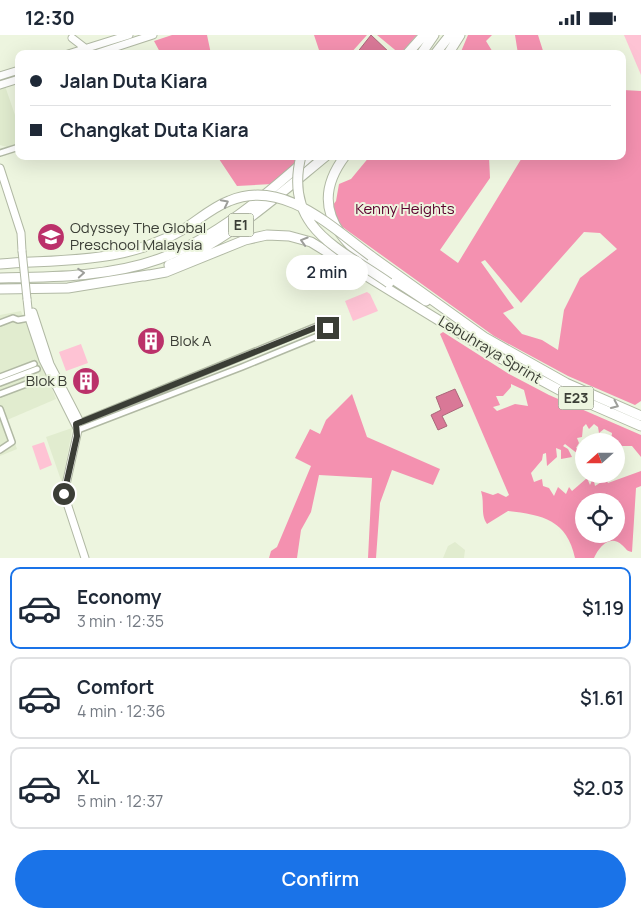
<!DOCTYPE html>
<html lang="en">
<head>
<meta charset="utf-8">
<style>
	body { margin:0; font-family:Manrope,sans-serif; background:#f2f2f3; color:#1f2937; height:100vh; display:flex; flex-direction:column; font-size:19px; white-space:nowrap }
	* { box-sizing:border-box; margin:0 }
	p { font-size:16px; color:#747a83 }
	.icon { flex:none; width:28px; height:28px; fill:none; stroke:currentColor; stroke-width:2; stroke-linecap:round; stroke-linejoin:round }
	.map { position:relative; height:523px; overflow:hidden }
	.drawer { display:flex; flex-direction:column; background:#fff; flex:1 }
	.drawer>* { flex:none }
	.top-card { position:absolute; left:15px; top:15px; width:611px; height:110px; border-radius:10px; box-shadow:0 5px 20px #0002; display:grid; align-content:center; height:110px; padding:0 15px; background:#fff }
	.needle { width:32px; rotate:249deg }
	.fabs { position:absolute; left:575px; top:398px; display:grid; gap:10px }
	.fabs a { display:grid; place-items:center; width:50px; height:50px; border-radius:50%; background:#fff; box-shadow:0 5px 20px #0002; font-size:25px }
	.end { position:absolute; width:22px; height:22px; margin:-11px; border:6px solid #3b3e36; background:#fff; box-shadow:0 0 0 2px #fff }
	.from { border-radius:50% }
	.bubble { position:absolute; height:35px; border-radius:18px; background:#fff; box-shadow:0 5px 20px #0002; font-size:16px; font-weight:600; line-height:35px; text-align:center }
	.top-card b { display:flex; align-items:center; gap:18px; height:48px; font-size:19px }
	.top-card b+b { border-top:1px solid #e0e1e3 }
	.top-card i { width:12px; height:12px; background:#1f2937 }
	ul { padding:9px 0 0; list-style:none }
	li { display:flex; align-items:center; gap:15px; height:82px; margin:0 10px 8px; padding:0 5px; border:2px solid #e0e1e3; border-radius:10px }
	li div { flex:1 }
	li b { display:block; font-size:19px }
	li em { font-style:normal; font-weight:600 }
	li.on { border-color:#1a73e8 }
	li>.icon { width:45px; height:45px; stroke-width:1.5 }
	.cta { display:flex; gap:10px; margin-top:auto; padding:10px 15px }
	.cta a { flex:1; height:58px; border-radius:30px; background:#1a73e8; color:#fff; font-size:20px; font-weight:600; line-height:58px; text-align:center }
	.status { display:flex; justify-content:space-between; align-items:center; height:35px; padding:0 25px; background:#fff; direction:ltr }
	.status svg { height:14px; fill:currentColor }
	.map>svg:first-child { display:block }
	.built { fill:#e1eccf }
	.green { fill:#fec3d4 }
	.forest { fill:#f491b0; fill-rule:evenodd }
	.water { fill:#d97897; stroke:#aa677a }
	.lines { fill:none; stroke-linecap:round; stroke-linejoin:round }
	.street-casing { stroke:#b1b9a4; stroke-width:8 }
	.secondary-casing { stroke:#b1b9a4; stroke-width:9 }
	.highway-casing { stroke:#b1b9a4; stroke-width:11 }
	.street { stroke:#fff; stroke-width:5 }
	.secondary { stroke:#fff; stroke-width:7 }
	.highway { stroke:#fff; stroke-width:9 }
	.secondary-bridge-casing { stroke:#b1b9a4; stroke-width:9; stroke-linecap:butt }
	.highway-bridge-casing { stroke:#b1b9a4; stroke-width:11; stroke-linecap:butt }
	.secondary-bridge { stroke:#fff; stroke-width:7 }
	.highway-bridge { stroke:#fff; stroke-width:9 }
	.oneway { stroke:#9d9e9a }
	.route { stroke:#3b3e36; stroke-width:6 }
	.labels { text-anchor:middle; stroke-width:4; stroke-linejoin:round; paint-order:stroke }
	.shield { fill:#edf5df; stroke:#707569; stroke-width:1 }
	.shield-label { font-size:14px; font-weight:bold; fill:#3b3e36 }
	.park-label { font-size:15px; fill:#5b012d; stroke:#edf5df }
	.poi-label { font-size:15px; fill:#3b3e36; stroke:#edf5df; text-anchor:start }
	.street-label { font-size:15px; fill:#3b3e36; stroke:#edf5df }
</style>
</head>
<body>
<div class="status"><b>12:30</b><svg viewBox="0 0 49 12"><path d="M0 12V9h3v3zM5 12V6h3v6zM10 12V3h3v9zM15 12V0h3v12zM26 1h20v11H26zM47 4h2v5h-2z"/></svg></div>
<div class="map">
<svg width="641" height="523" viewBox="0 0 641 523">
	<rect width="100%" height="100%" fill="#edf5df"/>
	<path class="built" d="M5,51l10,29 4,4v24l-12,4 -7,-2v-58z
		M21,276l35,88 -49,21 10,29 -17,7v-141z
		M72,393l-1,8 -9,47 -16,-46z
		M455,507l10,8 -1,8h-21l5,-12z"/>
	<path class="green" d="M624,0h17v40z
		M367,257l3,2 8,17 -25,10 -8,-20z
		M81,309l7,19 -22,8 -7,-19z
		M44,407l8,23 -12,5 -8,-24z"/>
	<path class="forest" d="M172,0h35l4,19h-50l-7,-13z
		M314,0h53l-17,19h-33l3,-1z
		M377,0h40l-17,19z
		M468,0h24l-6,6 8,13h-34z
		M515,0h23l6,19h-26z
		M623,55l18,1v310l-6,4 -67,-29 -74,-40 -157,-113 -4,-18 3,-4 3,-17 12,-5 19,-23h119l1,22 -50,72 18,13 65,-107h99zM584,197l16,1 17,16 -37,29 -16,32 -6,40 -16,-10 -20,-6 -19,-21 11,-5 -33,-46 4,-2 36,43z
		M217,121h80l-1,6 -24,22 -35,2z
		M443,297l66,42 40,21 92,40v22l-9,-11h-10l-7,-7 -4,2 1,-8 -8,-4 -5,4 -1,-6 -4,-3 -5,5 -3,-5 -3,3 -1,10 -5,1 2,5 -3,5 4,2 -2,4 -13,-10 -2,2 5,3 4,8 -11,2v-9l-5,-2 1,9 -10,9 -1,-13 -3,1 -1,6 -11,13 3,9 8,-3 1,7 6,2 5,8 4,-9 8,7 3,-7 3,4 15,-13 3,7 4,-9h4l-4,5 1,5 8,-5 1,-6 4,8 33,-12v15l-5,2 -4,64c-6,-1 -5,-3 -10,-7 -12,-11 -23,2 -28,13h-19c-8,-38 -32,-43 -67,-47l-21,13c-7,-10 -2,-21 -6,-33l12,4 5,-2 8,4 3,-2 -69,-161zM511,349l13,6 4,16 -13,-2 -18,7 -4,-4 7,-2 -4,-9h7l8,-9zM584,466h32v33h-32z
		M352,359l15,43 73,32 -7,16 -41,-15 -12,33 -4,55h-8l4,-80 -53,-3 -8,37 -10,18 -4,28h-28l2,-7 6,-4 34,-81 -16,-8 15,-29 10,5 6,-14z"/>
	<path class="water" d="M371,0l20,19h-35z
		M455,354l8,17 -21,10 5,10 -9,4 -7,-15 10,-5 -5,-13z"/>
	<g class="lines">
		<g class="street-casing">
			<path id="street" d="M0,118l19,-6
				M0,288l13,-5 5,2 11,-2
				M0,342l34,-13
				M0,348l37,-14
				M0,359l37,-14
				M0,374l12,33 -12,8
				M78,395l164,-63 83,-34 3,-5 -6,-4 -243,99"/>
		</g>
		<g class="secondary-casing">
			<path id="secondary" d="M72,3l13,10
				M68,19l61,-19
				M95,19l58,-19
				M0,41l19,-6
				M0,50l19,-6
				M0,133l21,65 1,18
				M27,264l2,19 14,42 35,70 -14,64 21,64
				M33,277l17,52 30,58"/>
		</g>
		<g class="highway-casing">
			<path id="highway" d="M407,19l17,-19
				M421,19l13,-19
				M435,19l15,-19
				M448,19l12,-19
				M345,121c-53,70 32,111 81,145
				M371,221l113,81 82,46 75,33
				M0,229c66,-5 124,0 184,-35
				M169,230c60,-25 107,-68 157,-109
				M144,241l22,-4 79,-32 22,-5 22,1 22,6 191,117 61,33 78,34
				M0,243c52,-1 109,-1 159,-19 57,-21 106,-63 151,-103
				M0,254l68,-1 80,-13"/>
		</g>
		<use href="#street" class="street"/>
		<use href="#secondary" class="secondary"/>
		<use href="#highway" class="highway"/>
		<g class="secondary-bridge-casing">
			<path id="secondary-bridge" d="M22,216l5,48"/>
		</g>
		<g class="highway-bridge-casing">
			<path id="highway-bridge" d="M301,121c-18,72 38,92 88,127
				M184,194c14,-9 29,-22 45,-28 54,-23 102,26 142,55"/>
		</g>
		<use href="#secondary-bridge" class="secondary-bridge"/>
		<use href="#highway-bridge" class="highway-bridge"/>
	</g>
	<defs><path id="oneway-chevron" d="M-2-3.5L2.5 0L-2 3.5" fill="none" stroke-width="1.6" stroke-linecap="round" stroke-linejoin="round" transform="scale(1.25)"/></defs>
	<g class="oneway">
		<use href="#oneway-chevron" transform="translate(225 168) rotate(-27)"/>
		<use href="#oneway-chevron" transform="translate(304 206) rotate(-163)"/>
		<use href="#oneway-chevron" transform="translate(81 238) rotate(-4)"/>
		<use href="#oneway-chevron" transform="translate(615 370) rotate(24)"/>
	</g>
	<g class="lines">
		<path class="route" d="M64,459l13,-58 -1,-12 246,-99 6,3"/>
	</g>
	<defs>
		<g id="school-disc" transform="scale(1.4375)"><circle r="9.5" fill="#bb316a" stroke="#edf5df"/><path d="M0-5L7-2L0 1L-7-2ZM-4 1L0 2.5L4 1V4Q0 6-4 4Z" fill="#fff"/></g>
		<g id="building-disc" transform="scale(1.4375)"><circle r="9.5" fill="#bb316a" stroke="#edf5df"/><path d="M-4-6H4V6H1V3H-1V6H-4ZM-2.5-4.3h1.7v1.8h-1.7ZM.8-4.3h1.7v1.8H.8ZM-2.5-1h1.7V.8h-1.7ZM.8-1h1.7V.8H.8Z" fill="#fff"/></g>
	</defs>
	<g fill-rule="evenodd">
		<use href="#school-disc" x="51" y="202"/>
		<use href="#building-disc" x="151" y="306"/>
		<use href="#building-disc" x="86" y="346"/>
	</g>
	<g class="labels">
		<g class="shield">
			<rect x="228.5" y="178.5" width="25" height="23" rx="4"/>
			<rect x="558.5" y="351.5" width="35" height="23" rx="4"/>
		</g>
		<g class="shield-label">
			<text x="241" y="195">E1</text>
			<text x="576" y="368">E23</text>
		</g>
		<g class="park-label">
			<text x="405" y="179">Kenny Heights</text>
		</g>
		<g class="poi-label">
			<text x="70" y="198">Odyssey The Global<tspan x="70" dy="17">Preschool Malaysia</tspan></text>
			<text x="170" y="311">Blok A</text>
			<text x="67" y="351" text-anchor="end">Blok B</text>
		</g>
		<g class="street-label">
			<text transform="translate(490 315) rotate(31)" y="5">Lebuhraya Sprint</text>
		</g>
	</g>
</svg>
<div class="fabs">
<a><svg class="needle" viewBox="-14 -14 28 28"><path d="M0-13l5 13h-10z" fill="#e53935"/><path d="M0 13l5-13h-10z" fill="#747a83"/></svg></a>
<a><svg class="icon" aria-label="locate" viewBox="0 0 24 24"><circle cx="12" cy="12" r="6"/><path d="M12 2v4M12 18v4M2 12h4M18 12h4"/></svg></a>
</div>
<i class="end from" style="left:64px;top:459px"></i>
<i class="end" style="left:328px;top:293px"></i>
<div class="bubble" style="left:286px;top:220px;width:82px">2 min</div>
<div class="top-card">
<b><i class="from"></i>Jalan Duta Kiara</b>
<b><i></i>Changkat Duta Kiara</b>
</div>
</div>
<section class="drawer">
<ul>
<li class="on"><svg class="icon" aria-label="car" viewBox="0 0 24 24"><path d="M5 17H2v-5l4-1 3-4h7l3 4 3 1v5h-3M9 17h6M6 11h13"/><circle cx="7" cy="17" r="2"/><circle cx="17" cy="17" r="2"/></svg><div><b>Economy</b><p>3 min · 12:35</p></div><em>$1.19</em></li>
<li><svg class="icon" aria-label="car" viewBox="0 0 24 24"><path d="M5 17H2v-5l4-1 3-4h7l3 4 3 1v5h-3M9 17h6M6 11h13"/><circle cx="7" cy="17" r="2"/><circle cx="17" cy="17" r="2"/></svg><div><b>Comfort</b><p>4 min · 12:36</p></div><em>$1.61</em></li>
<li><svg class="icon" aria-label="car" viewBox="0 0 24 24"><path d="M5 17H2v-5l4-1 3-4h7l3 4 3 1v5h-3M9 17h6M6 11h13"/><circle cx="7" cy="17" r="2"/><circle cx="17" cy="17" r="2"/></svg><div><b>XL</b><p>5 min · 12:37</p></div><em>$2.03</em></li>
</ul>
<div class="cta"><a>Confirm</a></div>
</section>
</body>
</html>
